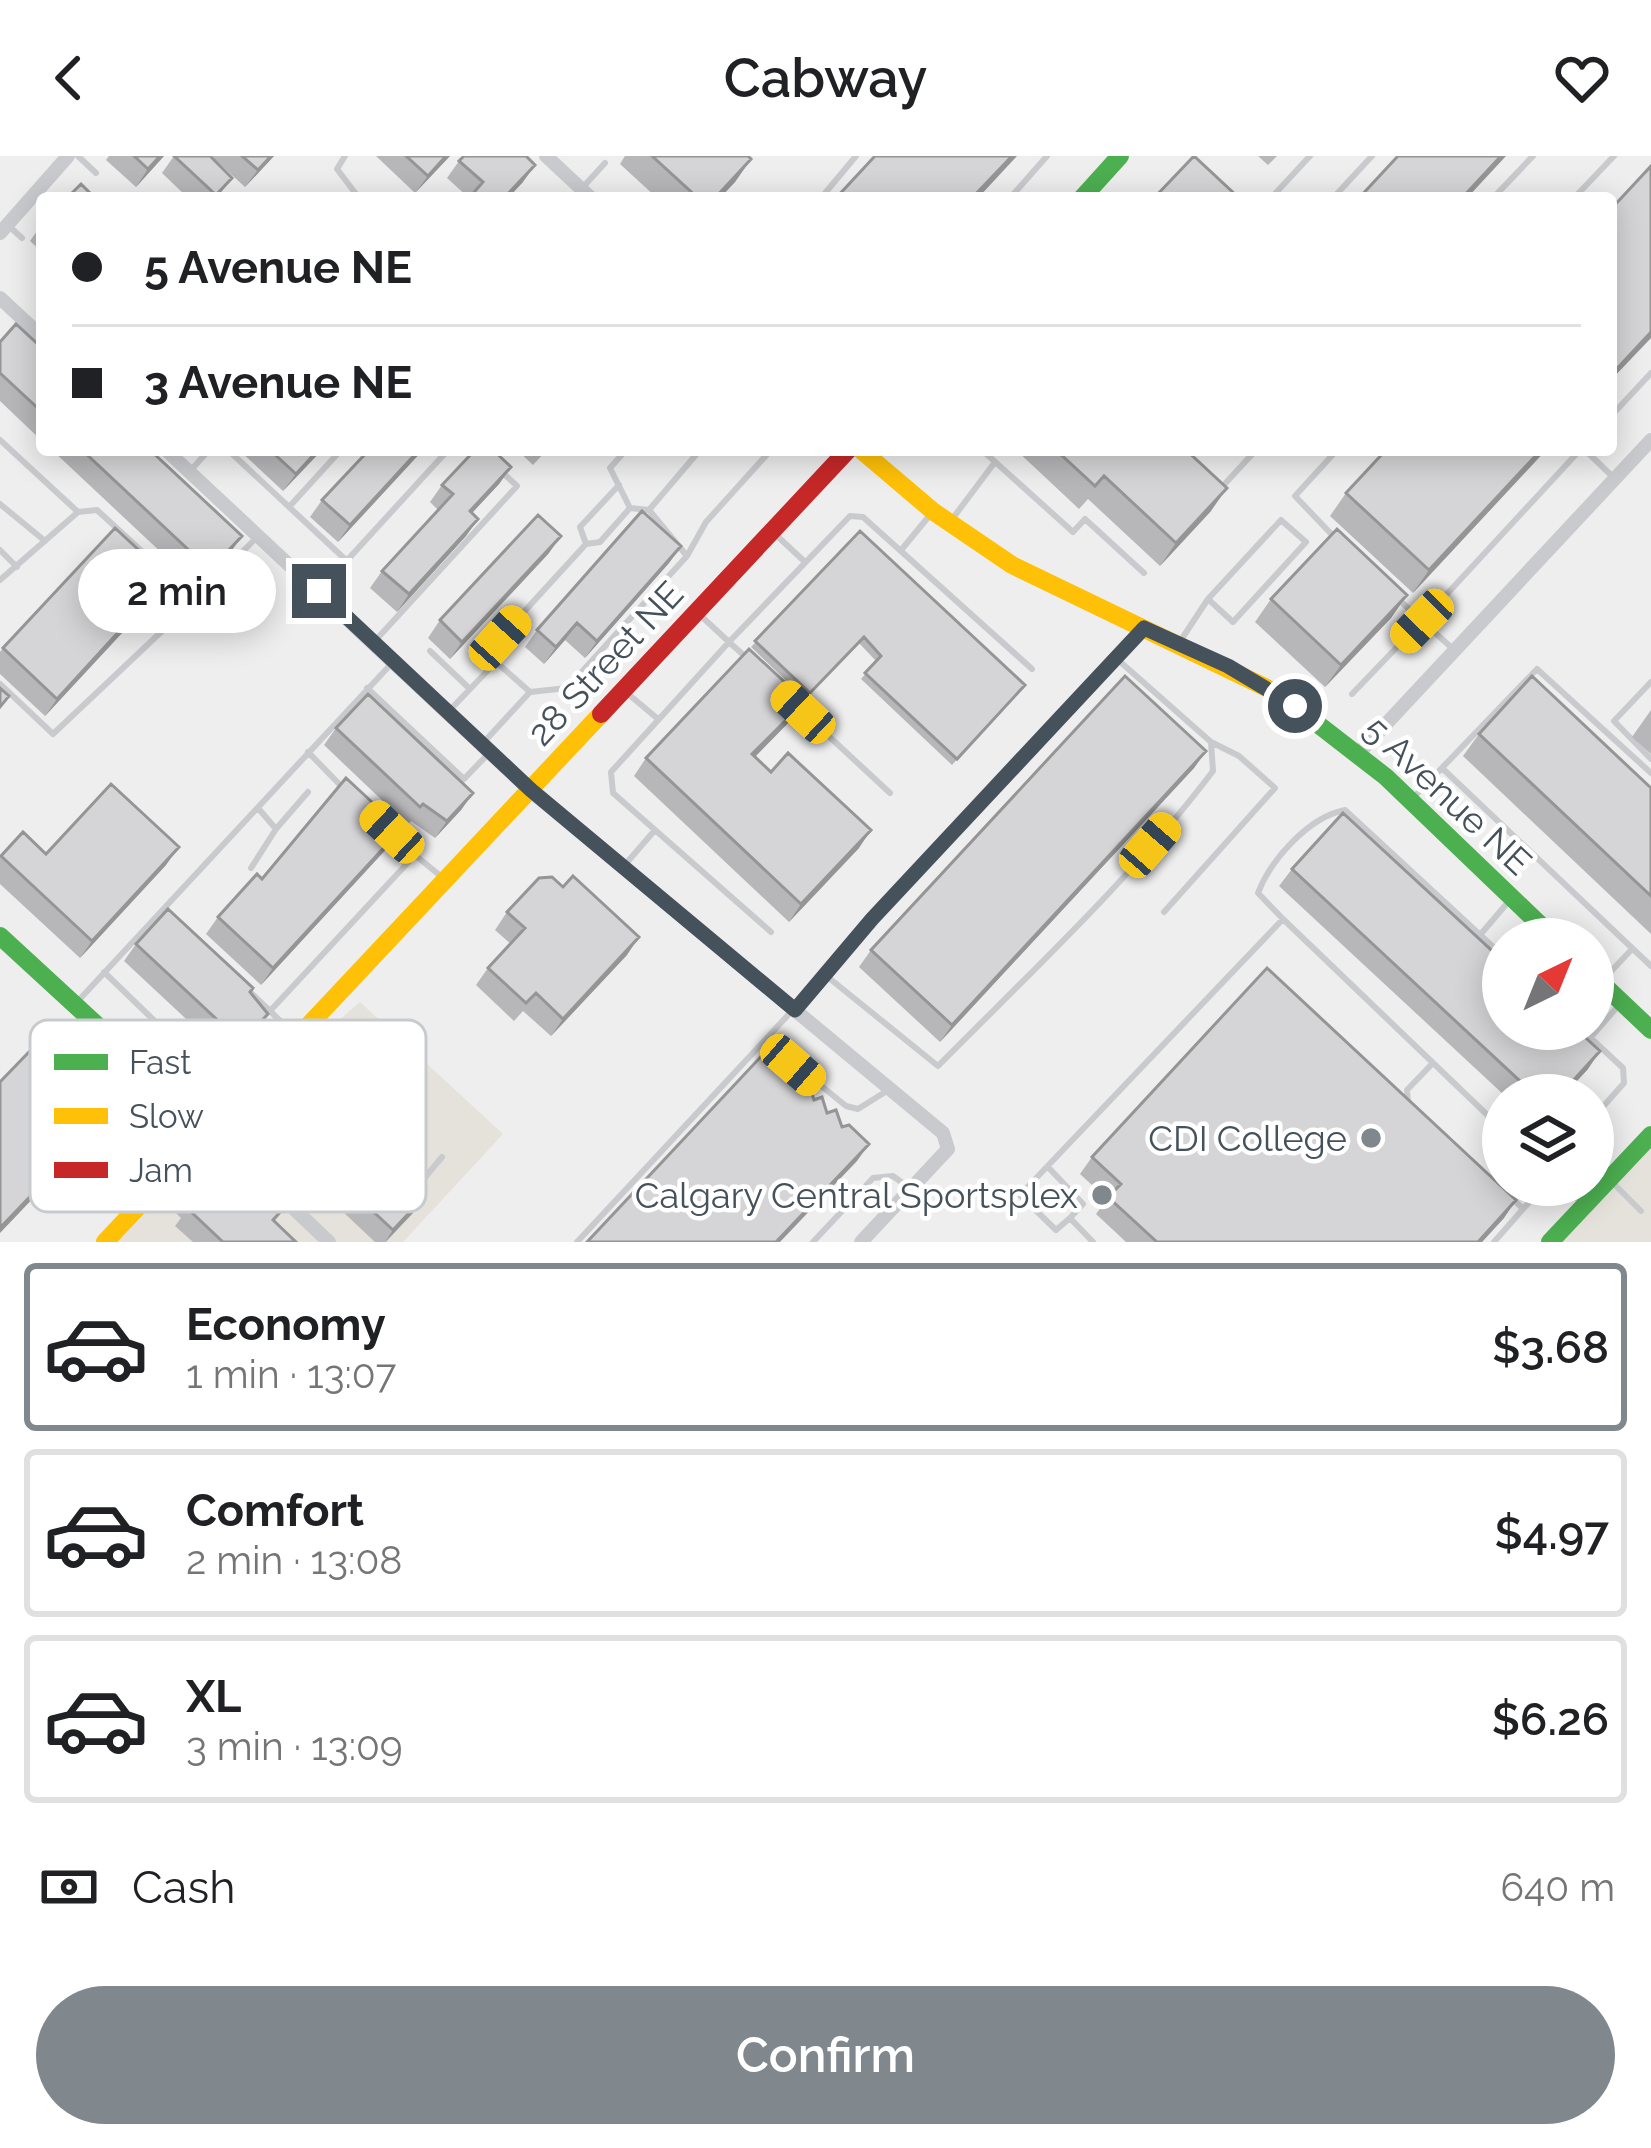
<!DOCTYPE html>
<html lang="en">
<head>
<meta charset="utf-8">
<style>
	body { margin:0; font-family:Raleway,sans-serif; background:#f6f6f6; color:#202124; height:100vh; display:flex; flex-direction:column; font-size:45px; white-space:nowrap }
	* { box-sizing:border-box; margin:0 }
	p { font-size:39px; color:#757577 }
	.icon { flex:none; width:66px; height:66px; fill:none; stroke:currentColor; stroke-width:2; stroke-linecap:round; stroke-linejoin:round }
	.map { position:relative; height:1086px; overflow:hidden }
	.side { display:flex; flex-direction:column; background:#fff; flex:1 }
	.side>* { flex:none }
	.banner { position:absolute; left:36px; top:36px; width:1581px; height:264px; border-radius:12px; box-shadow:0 6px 30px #0003; display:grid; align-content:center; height:264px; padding:0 36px; background:#fff }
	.needle { width:78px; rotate:43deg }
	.controls { position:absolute; left:1482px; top:762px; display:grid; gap:24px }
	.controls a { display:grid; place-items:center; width:132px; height:132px; border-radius:50%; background:#fff; box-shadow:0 6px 30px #0003; font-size:60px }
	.end { position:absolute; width:54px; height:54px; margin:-27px; border:15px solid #45515b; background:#fff; box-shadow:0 0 0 6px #fff }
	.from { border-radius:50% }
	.bubble { position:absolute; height:84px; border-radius:42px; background:#fff; box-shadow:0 6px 30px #0003; font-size:39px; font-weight:600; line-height:84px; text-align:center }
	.car { position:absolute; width:36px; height:72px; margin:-36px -18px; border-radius:15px; box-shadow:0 0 9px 3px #0007; background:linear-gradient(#f5c518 24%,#345 0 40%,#f5c518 0 76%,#345 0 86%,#f5c518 0) }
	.banner b { display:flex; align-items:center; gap:42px; height:114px; font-size:45px }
	.banner b+b { border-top:3px solid #e0e0e0 }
	.banner i { width:30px; height:30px; background:#202124 }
	ul { padding:21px 0 0; list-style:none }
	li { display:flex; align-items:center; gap:36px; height:168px; margin:0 24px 18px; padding:0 12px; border:6px solid #e0e0e0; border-radius:12px }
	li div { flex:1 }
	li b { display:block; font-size:45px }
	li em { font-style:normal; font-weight:600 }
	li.selected { border-color:#80888e }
	li>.icon { width:108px; height:108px; stroke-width:1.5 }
	.pay { display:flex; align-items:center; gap:30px; height:132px; padding:0 36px; font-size:45px }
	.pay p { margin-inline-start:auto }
	.button { display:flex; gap:24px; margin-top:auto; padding:24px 36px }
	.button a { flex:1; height:138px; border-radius:72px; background:#80888e; color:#fff; font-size:48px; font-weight:600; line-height:138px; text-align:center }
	header { display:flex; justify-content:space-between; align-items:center; height:156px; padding:0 36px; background:#fff; font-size:54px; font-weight:600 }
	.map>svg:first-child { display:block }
	.commercial { fill:#e4e2db }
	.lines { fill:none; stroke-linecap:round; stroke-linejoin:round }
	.lane { stroke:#c8cacd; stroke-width:6 }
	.street { stroke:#c8cacd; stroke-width:14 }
	.fast { stroke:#4caf50; stroke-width:18 }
	.slow { stroke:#ffc107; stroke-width:18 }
	.jam { stroke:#c62828; stroke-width:18 }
	.wall { fill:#b7b7b9 }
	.shaded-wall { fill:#959596 }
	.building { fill:#d5d5d7; stroke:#959596; stroke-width:3 }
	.route { stroke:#45515b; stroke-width:15 }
	.poi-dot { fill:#80888e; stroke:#fff; stroke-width:4.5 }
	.labels { text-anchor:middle; stroke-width:9; stroke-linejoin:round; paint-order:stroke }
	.street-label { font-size:36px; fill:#45515b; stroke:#fff }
	.poi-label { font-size:36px; fill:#45515b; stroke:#fff; text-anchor:end }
	.key { fill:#fff; stroke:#c7cbce; stroke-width:3 }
	.key-label { font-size:33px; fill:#45515b }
</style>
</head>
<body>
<header><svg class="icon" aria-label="back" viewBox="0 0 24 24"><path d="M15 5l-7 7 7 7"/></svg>Cabway<svg class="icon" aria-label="heart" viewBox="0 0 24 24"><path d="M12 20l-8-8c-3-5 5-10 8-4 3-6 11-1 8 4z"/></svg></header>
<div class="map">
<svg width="1651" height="1086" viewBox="0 0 1651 1086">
	<rect width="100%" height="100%" fill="#efeeee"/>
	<path class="commercial" d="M360,846l143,132 -100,108h-298l106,-112z
		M1651,979v107h-100z"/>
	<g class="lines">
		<path class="lane" d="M78,0l18,17
			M345,0l-8,13 22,29
			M584,30l21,-23
			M821,42l35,-42
			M1010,42l37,-42
			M1271,42l39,-42
			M1333,42l39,-42
			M1493,42l40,-42
			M1574,42l40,-42
			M10,71l12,11
			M1611,260l40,-43
			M0,284l78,72 -78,68
			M228,294l119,111
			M626,294l-16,18 20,40
			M982,294l91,82 12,-13 59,54
			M1585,294l27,26
			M191,314l18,-20
			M1222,331l34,-37
			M0,348l45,37
			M289,351l52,-57
			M649,354l38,46
			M78,356l19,-2 98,90 63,-64
			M950,366l45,-60
			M775,378l30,28
			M1336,383l-41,-43 42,-46
			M586,388l-6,-17 39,-42
			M902,393l28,-34
			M0,394l17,17
			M319,435l129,-141
			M1397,442l25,23 158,-171
			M700,459l29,27 121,-126 13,1 169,152
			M1181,484l27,-41 73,-79 25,22 -73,80 -25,-23
			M374,486l143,-156 -14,-13
			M430,495l40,38
			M1117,503l94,83 28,14 36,32 -111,124
			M749,504l-20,-18 -118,130 2,21 158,139
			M496,506l4,-24 86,-94 14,-2 30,-34 19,2 51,-60
			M1651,526l-37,39 37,38
			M0,528l53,50 142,-134
			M367,532l97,91 26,-27
			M530,536l37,-4 120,-132 19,-34 65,-72
			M627,537l31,26
			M1352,538l70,-73 30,27
			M793,547l97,90
			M448,556l48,-50 34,30 -46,50
			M308,596l36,37
			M1442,612l209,198
			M1414,641l123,-128 114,104
			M258,652l18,21 32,-37
			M393,678l21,20
			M623,711l32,-37
			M251,712l25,-39
			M1283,763l-25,-26c13,-34 51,-76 87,-83l158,146
			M1480,779l29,-34
			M104,816l92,89 -24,27
			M824,818l114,92c94,-95 194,-188 275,-295l-2,-29
			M1602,825l30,-32
			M248,834l47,45
			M78,845l314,-338
			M270,855l145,-156 28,23
			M1581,873l42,39 1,15 -31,35
			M1590,882l29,-33
			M282,902l135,129 25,-30
			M890,933l-32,20 -12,-3 -81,-66 377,-409
			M1408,946l-1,-12 24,-25
			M348,965l-44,47 -25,-20 -6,-13 93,-102
			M1048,1011l35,37 -13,14
			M258,1016l21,-24
			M1612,1026l29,29
			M1563,1029l19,18
			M1510,1040l13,13 22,-24
			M577,1086l188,-202
			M813,1086l60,-64 20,-2 15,11
			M1093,1086l-23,-24 -14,12 -36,-35 263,-276 220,211
			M1494,1086l29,-33"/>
		<path class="street" d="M546,0l45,42
			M0,77l68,-77
			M0,142l42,39
			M166,294l365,341 412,342 5,16 -87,93
			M1358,598l293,-314
			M211,974l118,112"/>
		<path class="fast" d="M1082,42l38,-42
			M1279,538l107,83 169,162
			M0,780l211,194
			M1593,819l58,55
			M1550,1086l101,-107"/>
		<path class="slow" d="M861,294l73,62 78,53 267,129
			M105,1086l496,-528"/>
		<path class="jam" d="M601,558l247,-264"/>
	</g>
	<path class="wall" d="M109,0h55l-28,31 -30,-27z
		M174,0l58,22 -15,20h-29l-26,-25z
		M211,0h63l-29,31z
		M376,0h74l-35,37z
		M625,0h123l3,3 -16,23 -15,16h-63l-37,-34z
		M1258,0h19l-9,9z
		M459,5l64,21 -15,16h-39l-22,-20z
		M42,68v28l-12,-11z
		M0,186l42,6v93l-42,-40z
		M52,294h98l80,103 -32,34z
		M239,294h83l-39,41z
		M423,294l-85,92 -28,-25 12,-17z
		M517,294h30l-14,15z
		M1016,294h170l25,61 -51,55 -72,-67 -9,10z
		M1386,294h160l-133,143 -83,-77 16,-23z
		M511,311l-12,17 -27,29 6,6 -12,17 -69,76 -27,-24 12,-17 56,-61 -8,-8 12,-17z
		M860,375l165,154 -73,80 -91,-86 15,-18 -17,-18 -54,56 -54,-52z
		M681,390l-12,17 -84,95 -20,-18 -21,24 -19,-17 12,-17z
		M549,397l-99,106 -22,-21 12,-18z
		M183,435l-12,17 -22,24 -14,-13 -90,97 -45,-42v-22l3,-4z
		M1407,439l-16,23 -66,69 -70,-65 16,-23z
		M1651,554v44l-19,-17z
		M793,562l-38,39 104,91 -70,74 -155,-146 12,-18z
		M336,572l137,65 -12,17 -26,28 -24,-17 -3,4 -84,-80z
		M1479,578l172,54v146l-188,-178z
		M1206,595l-12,17 -254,274 -81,-75 12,-17z
		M23,676l23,22 120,11 -86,93 -80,-74v-27z
		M389,690l-128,139 -55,-51 12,-17 44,-38z
		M1292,713l296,200 -24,26h-60l-225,-209z
		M507,756l120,43 -76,81 -28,-25 -9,10 -38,-36 12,-17 23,-24 -16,-14z
		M136,788l114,48 18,22 -12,17 -27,28 -105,-98z
		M1092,1001l412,61 -22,24h-356l-30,-28 11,-15 -27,-25z
		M320,1006l104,35 -12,17 -26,28h-11l-67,-63z
		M226,1012l57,41 -9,13 22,20h-103l-18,-16 6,-8 -6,-6 12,-17z"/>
	<path class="shaded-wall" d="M160,0h4l-28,31 12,-18z
		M271,0h3l-29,31 13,-17z
		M446,0h4l-35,37 13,-17z
		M1012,0h5l-39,42h-6z
		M1501,0h5l-39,42h-5z
		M751,3l-16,23 -15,16h-5z
		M535,9l-12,17 -15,16h-4z
		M1651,176v6l-40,42v-5z
		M318,294h4l-39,41 13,-17z
		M419,294h4l-85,92 12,-17z
		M1541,294h5l-133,143 16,-23z
		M511,311l-12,17 -41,44 12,-17z
		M1227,332l-16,23 -51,55 16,-23z
		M478,363l-12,17 -69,76 12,-18z
		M242,380l-12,17 -32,34 12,-17z
		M561,380l-12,17 -99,106 12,-17z
		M681,390l-12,17 -84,95 12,-17z
		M183,435l-12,17 -22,24 12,-18z
		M1407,439l-16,23 -66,69 16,-22z
		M147,445l-12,18 -90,97 12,-17z
		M577,467l-12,17 -21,24 12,-17z
		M805,545l-12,17 -53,54 12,-18z
		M1206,595l-12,17 -254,274 12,-17z
		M473,637l-12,17 -26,28 12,-17z
		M401,673l-12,17 -128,139 12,-17z
		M871,674l-12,18 -70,74 12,-18z
		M179,691l-13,18 -86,93 12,-17z
		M639,781l-12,18 -76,81 12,-17z
		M268,858l-12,17 -27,28 12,-17z
		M1600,895l-12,18 -24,26h-4z
		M135,945l-12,17 -22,9 -101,106v-5l113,-118z
		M869,988l-12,17 -77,81h-4z
		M424,1041l-12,17 -27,28 8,-12z
		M1516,1044l-12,18 -22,24h-4z"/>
	<path class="building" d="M134,0h26l-12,13z
		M174,0h36l22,22 -16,17z
		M242,0h29l-13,14z
		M406,0h40l-18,20z
		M464,0h62l9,9 -31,33h-35l14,-16 -24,-21z
		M652,0h96l3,3 -36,39h-17z
		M875,0h137l-40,42h-136z
		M1194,0l45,42h-85z
		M1398,0h103l-39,42h-103z
		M1651,10v166l-40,43v-166z
		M81,28l14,14h-28z
		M16,168l26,24v64l-42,-39v-31z
		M82,294h68l92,86 -32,34z
		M270,294h48l-22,24z
		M369,294h50l-69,75 -28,-25z
		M475,294h18l18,17 -41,44 8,8 -69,75 -27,-23 71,-77 -11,-9z
		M1056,294h130l41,38 -51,55 -72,-67 -9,10z
		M1386,294h155l-112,120 -83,-77z
		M642,355l39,35 -84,95 -20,-18 -21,24 -19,-17z
		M538,359l23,21 -99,106 -22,-22z
		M115,372l68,63 -22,23 -14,-13 -90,98 -54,-51z
		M1337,373l70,66 -66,70 -70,-66z
		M860,375l165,154 -68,74 -92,-86 16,-17 -17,-19 -54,56 -55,-52z
		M749,493l56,52 -53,53 19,18 17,-19 83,77 -70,74 -155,-146z
		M1125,520l81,75 -254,274 -81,-75z
		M1532,520l119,112v108l-172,-162z
		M0,532l9,8 -9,11z
		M368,538l105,99 -26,28 -24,-17 -3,3 -84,-79z
		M346,622l55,51 -128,139 -55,-51 39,-43 5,5z
		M111,628l68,63 -87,94 -91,-85 22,-24 23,22z
		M1343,657l160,148v68h73l24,22 -40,44h-25l-243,-226z
		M573,720l66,61 -76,82 -27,-26 -10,10 -38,-35 37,-40 -18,-16 32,-34 13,-1 11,10z
		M168,753l85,79 -3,4 18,22 -27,28 -105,-98z
		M1267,812l249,232 -38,42h-321l-49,-45 13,-13 -29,-27z
		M55,869l80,76 -22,9 -113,118v-146z
		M769,892l41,39 4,13 8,-3 5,16 9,-3 6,17 7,-2 20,19 -93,98h-189z
		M351,972l73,69 -31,33 -73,-68z
		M219,1005l7,7 6,-7 51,48 -10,11 23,22h-73l-36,-34 7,-7 -7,-6z"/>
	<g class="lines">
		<path class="route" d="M319,435l212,199 264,220 77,-91 272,-291 84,38 67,40"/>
	</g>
	<g class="poi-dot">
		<circle cx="1371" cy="982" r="12"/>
		<circle cx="1102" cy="1039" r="12"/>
	</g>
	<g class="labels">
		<g class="street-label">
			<text transform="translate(605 507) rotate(-47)" y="13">28 Street NE</text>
			<text transform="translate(1448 639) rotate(43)" y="13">5 Avenue NE</text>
		</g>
		<g class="poi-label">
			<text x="1347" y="995">CDI College</text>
			<text x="1078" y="1052">Calgary Central Sportsplex</text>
		</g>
	</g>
	<rect x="30" y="864" width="396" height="192" rx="18" class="key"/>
	<rect x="54" y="898" width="54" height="16" fill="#4caf50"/>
	<rect x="54" y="952" width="54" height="16" fill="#ffc107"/>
	<rect x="54" y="1006" width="54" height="16" fill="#c62828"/>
	<g class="key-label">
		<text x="129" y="918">Fast</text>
		<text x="129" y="972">Slow</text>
		<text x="129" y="1026">Jam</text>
	</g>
</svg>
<div class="controls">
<a><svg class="needle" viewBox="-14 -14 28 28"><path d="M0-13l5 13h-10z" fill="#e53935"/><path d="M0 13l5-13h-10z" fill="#757577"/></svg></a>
<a><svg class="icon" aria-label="layers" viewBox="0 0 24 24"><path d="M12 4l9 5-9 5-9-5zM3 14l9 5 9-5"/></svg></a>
</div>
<i class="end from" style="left:1295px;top:550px"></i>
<i class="end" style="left:319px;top:435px"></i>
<div class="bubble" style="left:78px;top:393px;width:198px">2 min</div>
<i class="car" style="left:1422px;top:465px;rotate:224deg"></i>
<i class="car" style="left:500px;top:482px;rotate:42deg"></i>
<i class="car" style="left:803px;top:556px;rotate:313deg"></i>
<i class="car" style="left:392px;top:676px;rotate:313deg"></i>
<i class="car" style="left:1150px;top:689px;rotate:41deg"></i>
<i class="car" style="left:793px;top:909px;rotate:131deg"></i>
<div class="banner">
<b><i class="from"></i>5 Avenue NE</b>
<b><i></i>3 Avenue NE</b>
</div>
</div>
<section class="side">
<ul>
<li class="selected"><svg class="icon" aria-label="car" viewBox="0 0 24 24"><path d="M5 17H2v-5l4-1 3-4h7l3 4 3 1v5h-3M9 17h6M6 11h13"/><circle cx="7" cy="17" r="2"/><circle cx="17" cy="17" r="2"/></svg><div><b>Economy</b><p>1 min · 13:07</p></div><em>$3.68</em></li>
<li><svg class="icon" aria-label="car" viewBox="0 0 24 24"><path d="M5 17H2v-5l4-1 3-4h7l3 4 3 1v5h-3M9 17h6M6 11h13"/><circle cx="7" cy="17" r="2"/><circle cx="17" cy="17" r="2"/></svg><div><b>Comfort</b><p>2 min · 13:08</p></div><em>$4.97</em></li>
<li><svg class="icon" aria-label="car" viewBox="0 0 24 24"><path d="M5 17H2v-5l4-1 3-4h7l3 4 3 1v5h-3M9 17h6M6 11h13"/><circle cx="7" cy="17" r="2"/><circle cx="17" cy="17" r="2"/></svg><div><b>XL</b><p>3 min · 13:09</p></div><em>$6.26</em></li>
</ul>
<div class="pay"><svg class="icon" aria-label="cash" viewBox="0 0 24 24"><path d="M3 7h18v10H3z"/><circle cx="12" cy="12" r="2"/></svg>Cash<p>640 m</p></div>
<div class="button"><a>Confirm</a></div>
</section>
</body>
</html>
